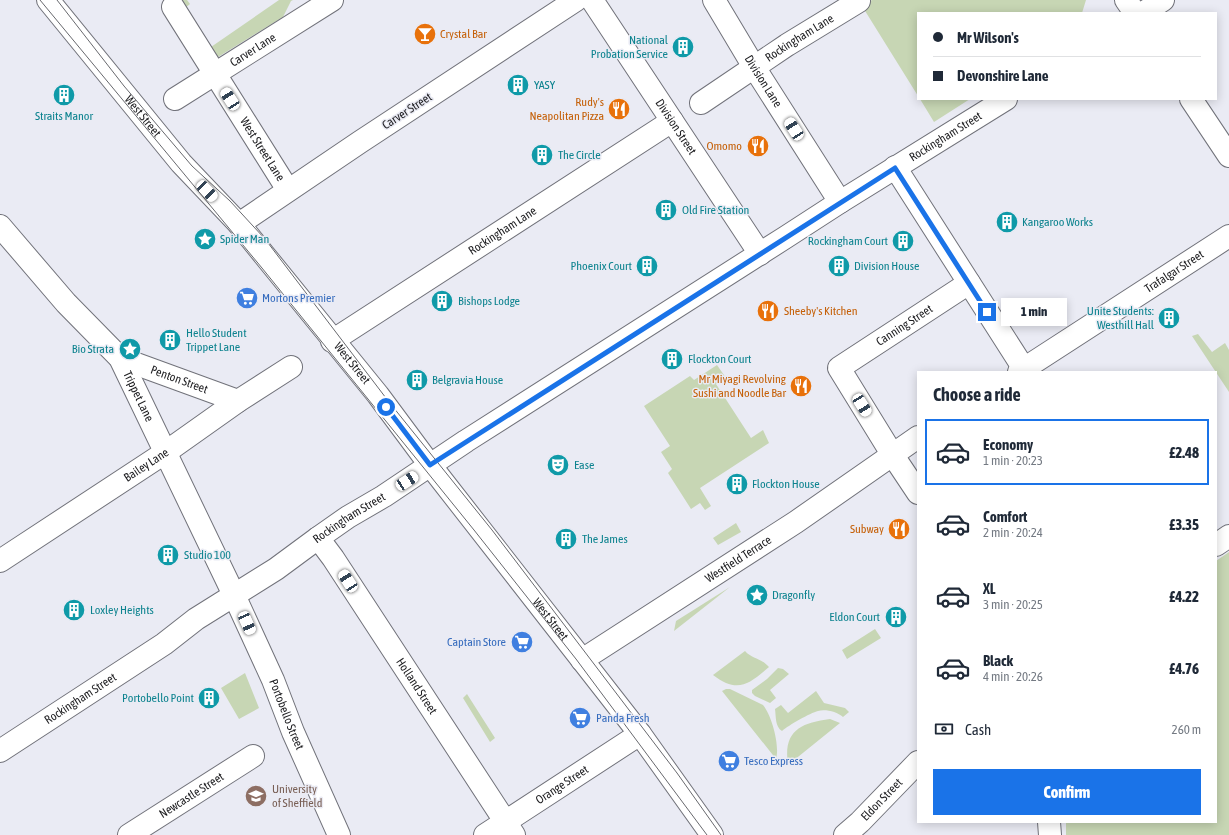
<!DOCTYPE html>
<html lang="en">
<head>
<meta charset="utf-8">
<style>
	body { margin:0; font-family:"Asap Condensed",sans-serif; background:#f6f6f7; color:#1f2937; height:100vh; display:flex; flex-direction:column; font-size:15px; white-space:nowrap }
	* { box-sizing:border-box; margin:0 }
	p { font-size:13px; color:#747a83 }
	.icon { flex:none; width:22px; height:22px; fill:none; stroke:currentColor; stroke-width:2; stroke-linecap:round; stroke-linejoin:round }
	.map { position:relative; flex:1; overflow:hidden }
	.details { position:absolute; left:917px; top:371px; width:300px; height:452px; display:flex; flex-direction:column; background:#fff; border-radius:0px; box-shadow:0 2px 10px #0003 }
	.details>* { flex:none }
	.banner { position:absolute; left:917px; top:12px; width:300px; height:88px; border-radius:0px; box-shadow:0 2px 10px #0003; display:grid; align-content:center; height:88px; padding:0 16px; background:#fff }
	.end { position:absolute; width:18px; height:18px; margin:-9px; border:5px solid #1a73e8; background:#fff; box-shadow:0 0 0 2px #fff }
	.from { border-radius:50% }
	.bubble { position:absolute; height:28px; border-radius:0px; background:#fff; box-shadow:0 2px 10px #0003; font-size:13px; font-weight:800; line-height:28px; text-align:center }
	.car { position:absolute; width:12px; height:24px; margin:-12px -6px; border-radius:5px; box-shadow:0 0 3px 1px #0007; background:linear-gradient(#fff 24%,#345 0 40%,#fff 0 76%,#345 0 86%,#fff 0) }
	.banner b { display:flex; align-items:center; gap:14px; height:38px; font-size:15px }
	.banner b+b { border-top:1px solid #e0e1e3 }
	.banner i { width:10px; height:10px; background:#1f2937 }
	ul { padding:0; list-style:none }
	li { display:flex; align-items:center; gap:12px; height:66px; margin:0 8px 6px; padding:0 8px; border:2px solid transparent; border-radius:0px }
	li div { flex:1 }
	li b { display:block; font-size:15px }
	li em { font-style:normal; font-weight:800 }
	li.current { border-color:#1a73e8 }
	li>.icon { width:36px; height:36px; stroke-width:1.5 }
	h2 { padding:0 16px; font-size:18px; line-height:48px }
	.pay { display:flex; align-items:center; gap:10px; height:44px; padding:0 16px; font-size:15px }
	.pay p { margin-inline-start:auto }
	.cta { display:flex; gap:8px; margin-top:auto; padding:8px 16px }
	.cta a { flex:1; height:46px; border-radius:0px; background:#1a73e8; color:#fff; font-size:16px; font-weight:800; line-height:46px; text-align:center }
	.map>svg:first-child { display:block }
	.green { fill:#c7d6b4 }
	.lines { fill:none; stroke-linecap:round; stroke-linejoin:round }
	.street-casing { stroke:#71727a; stroke-width:24 }
	.secondary-casing { stroke:#71727a; stroke-width:24 }
	.street { stroke:#fff; stroke-width:22 }
	.secondary { stroke:#fff; stroke-width:22 }
	.tram { stroke:#68696e; stroke-width:1 }
	.route { stroke:#1a73e8; stroke-width:5 }
	.labels { text-anchor:middle; stroke-width:3; stroke-linejoin:round; paint-order:stroke }
	.food-label { font-size:12px; fill:#c56008; stroke:#eaebf4; text-anchor:end }
	.street-label { font-size:12px; fill:#1c1c1f; stroke:#eaebf4 }
	.culture-label { font-size:12px; fill:#0d838f; stroke:#eaebf4; text-anchor:start }
	.shop-label { font-size:12px; fill:#366cbe; stroke:#eaebf4; text-anchor:start }
	.education-label { font-size:12px; fill:#785e54; stroke:#eaebf4; text-anchor:start }
</style>
</head>
<body>
<div class="map">
<svg width="1229" height="835" viewBox="0 0 1229 835">
	<rect width="100%" height="100%" fill="#eaebf4"/>
	<path class="green" d="M183,0h4l3,4 -6,5 27,38 68,-47h14l-2,1 -8,16 -65,40 -8,1 -28,-43v-14z
		M872,0h214l-4,13h-164v83l-56,-90z
		M920,99h50l-36,23z
		M1198,334l14,18 13,-9 4,7v42l-37,-56z
		M717,365l9,13 -10,6 35,54 12,-8 6,13 -69,45 11,18 -6,4 -5,-7 -9,6 -23,-36 4,-4 -11,-17 9,-6 -26,-40 46,-30 4,4z
		M736,523l5,9 -23,13 -5,-7z
		M1229,552v283h-163v-13h150v-261z
		M730,587l-56,44 2,-10z
		M875,629l6,9 -34,21 -5,-9z
		M745,651c7,8 16,7 24,16 -20,17 -31,27 -56,8z
		M778,668l5,1 6,5 -19,16 6,8 -6,5 -15,-7 -3,-3v-3l15,-11z
		M245,673l14,35 -20,11 -18,-31z
		M726,689h4l33,16c9,11 17,41 13,54l-54,-68z
		M816,691l8,12 21,5 4,4 -6,5c-6,-5 -17,-8 -25,-6 -8,2 -29,14 -36,20 -7,-4 -6,-15 -7,-22l6,-4 7,8z
		M467,694l28,44 -5,4 -27,-44z
		M830,719l10,4 -52,42c-5,-34 12,-42 42,-46z"/>
	<g class="lines">
		<g class="street-casing">
			<g id="street">
				<path id="s1" d="M48,0l133,163 58,61"/>
				<path id="s2" d="M714,0l40,67 86,135"/>
				<path d="M1126,0l9,13"/>
				<path id="s3" d="M173,7l115,183"/>
				<path id="s4" d="M175,99l157,-99"/>
				<path d="M1191,99l38,57"/>
				<path id="s5" d="M701,103l86,-58 72,-44"/>
				<path d="M895,167l131,205"/>
				<path id="s6" d="M0,226l66,77 54,55 114,237 39,85 20,52 46,103"/>
				<path id="s7" d="M332,341l340,-220"/>
				<path id="s8" d="M120,358l118,43"/>
				<path id="s9" d="M1019,372l210,-136"/>
				<path id="s10" d="M918,493l-26,-39 -53,-86 130,-85"/>
				<path id="s11" d="M318,538l15,20 181,277"/>
				<path d="M1216,545l13,-9"/>
				<path id="s12" d="M0,561l166,-109 72,-51 53,-34"/>
				<path id="s13" d="M582,660l214,-138 122,-85"/>
				<path d="M1049,822l1,13"/>
				<path id="s14" d="M129,835l124,-79"/>
				<path id="s15" d="M485,835l155,-101"/>
				<path id="s16" d="M845,835l15,-13 58,-60"/>
			</g>
		</g>
		<g class="secondary-casing">
			<g id="secondary">
				<path id="s17" d="M576,0l-216,142 -121,82 139,171 52,70 210,269 72,101"/>
				<path id="s18" d="M592,0l168,254"/>
				<path d="M1143,13l20,-13"/>
				<path id="s19" d="M0,751l164,-107 32,-25 80,-50 42,-31 30,-21 36,-21 82,-55 320,-204 54,-35 166,-103"/>
			</g>
		</g>
		<use href="#street" class="street"/>
		<use href="#secondary" class="secondary"/>
		<path class="tram" d="M40,0l222,268 212,262 102,129 131,176
			M57,0l67,86 68,80 38,35 35,38 124,163 103,128 185,243 44,62"/>
	</g>
	<g class="lines">
		<path class="route" d="M386,407l44,58 465,-297 92,144"/>
	</g>
	<defs>
		<g id="bar-disc" transform="scale(1.15)"><circle r="9.5" fill="#e8710a" stroke="#eaebf4"/><path d="M-6-5H6L.8 .8V4.5H3.5V6h-7V4.5H-.8V.8Z" fill="#fff"/></g>
		<g id="building-disc" transform="scale(1.15)"><circle r="9.5" fill="#0f9aa8" stroke="#eaebf4"/><path d="M-4-6H4V6H1V3H-1V6H-4ZM-2.5-4.3h1.7v1.8h-1.7ZM.8-4.3h1.7v1.8H.8ZM-2.5-1h1.7V.8h-1.7ZM.8-1h1.7V.8H.8Z" fill="#fff"/></g>
		<g id="restaurant-disc" transform="scale(1.15)"><circle r="9.5" fill="#e8710a" stroke="#eaebf4"/><path d="M-5-6h1v4h1v-4h1v4h1v-4h1v5L-1.5 .5V6h-2V.5L-5-1ZM5-6V6H3V1.5H1.5Q1.5-4 5-6Z" fill="#fff"/></g>
		<g id="sight-disc" transform="scale(1.15)"><circle r="9.5" fill="#0f9aa8" stroke="#eaebf4"/><path d="M0-6L1.8-2.2L6-1.7L2.9 1.2L3.7 5.4L0 3.3L-3.7 5.4L-2.9 1.2L-6-1.7L-1.8-2.2Z" fill="#fff"/></g>
		<g id="supermarket-disc" transform="scale(1.15)"><circle r="9.5" fill="#3f7fe0" stroke="#eaebf4"/><path d="M-6-5.5h2.5l.6 2H6L4.5 2H-2.5L-4.4-4H-6ZM-1.5 3.2a1.3 1.3 0 1 0 .1 0ZM3 3.2a1.3 1.3 0 1 0 .1 0Z" fill="#fff"/></g>
		<g id="theatre-disc" transform="scale(1.15)"><circle r="9.5" fill="#0f9aa8" stroke="#eaebf4"/><path d="M-5-5.5Q0-4 5-5.5V0Q5 5 0 6Q-5 5-5 0ZM-3.3-2.5H-1v1.5H-3.3ZM1-2.5H3.3v1.5H1ZM-2.8 1Q0 5.5 2.8 1Z" fill="#fff"/></g>
		<g id="university-disc" transform="scale(1.15)"><circle r="9.5" fill="#8d6e63" stroke="#eaebf4"/><path d="M0-5L7-2L0 1L-7-2ZM-4 1L0 2.5L4 1V4Q0 6-4 4Z" fill="#fff"/></g>
	</defs>
	<g fill-rule="evenodd">
		<use href="#bar-disc" x="425" y="34"/>
		<use href="#building-disc" x="683" y="47"/>
		<use href="#building-disc" x="518" y="85"/>
		<use href="#building-disc" x="64" y="95"/>
		<use href="#restaurant-disc" x="619" y="109"/>
		<use href="#restaurant-disc" x="758" y="146"/>
		<use href="#building-disc" x="542" y="155"/>
		<use href="#building-disc" x="666" y="210"/>
		<use href="#building-disc" x="1007" y="222"/>
		<use href="#sight-disc" x="205" y="239"/>
		<use href="#building-disc" x="903" y="241"/>
		<use href="#building-disc" x="647" y="266"/>
		<use href="#building-disc" x="839" y="266"/>
		<use href="#supermarket-disc" x="247" y="298"/>
		<use href="#building-disc" x="442" y="301"/>
		<use href="#restaurant-disc" x="768" y="311"/>
		<use href="#building-disc" x="1169" y="318"/>
		<use href="#building-disc" x="170" y="340"/>
		<use href="#sight-disc" x="130" y="349"/>
		<use href="#building-disc" x="672" y="359"/>
		<use href="#building-disc" x="417" y="380"/>
		<use href="#restaurant-disc" x="801" y="386"/>
		<use href="#theatre-disc" x="558" y="465"/>
		<use href="#building-disc" x="737" y="484"/>
		<use href="#restaurant-disc" x="899" y="529"/>
		<use href="#building-disc" x="566" y="539"/>
		<use href="#building-disc" x="168" y="555"/>
		<use href="#sight-disc" x="757" y="595"/>
		<use href="#building-disc" x="74" y="610"/>
		<use href="#building-disc" x="896" y="617"/>
		<use href="#supermarket-disc" x="522" y="642"/>
		<use href="#building-disc" x="209" y="698"/>
		<use href="#supermarket-disc" x="580" y="718"/>
		<use href="#supermarket-disc" x="729" y="761"/>
		<use href="#university-disc" x="256" y="796"/>
	</g>
	<g class="labels">
		<g class="food-label">
			<text x="440" y="38" text-anchor="start">Crystal Bar</text>
			<text x="604" y="106">Rudy's<tspan x="604" dy="14">Neapolitan Pizza</tspan></text>
			<text x="742" y="150">Omomo</text>
			<text x="784" y="315" text-anchor="start">Sheeby's Kitchen</text>
			<text x="786" y="383">Mr Miyagi Revolving<tspan x="786" dy="14">Sushi and Noodle Bar</tspan></text>
			<text x="884" y="533">Subway</text>
		</g>
		<g class="street-label">
			<text dy="4" stroke="none"><textPath href="#s5" startOffset="118">Rockingham Lane</textPath></text>
			<text dy="4" stroke="none"><textPath href="#s4" startOffset="92">Carver Lane</textPath></text>
			<text dy="4" stroke="none"><textPath href="#s2" startOffset="95">Division Lane</textPath></text>
			<text transform="translate(407 111) rotate(-33)" y="4">Carver Street</text>
			<text dy="4" stroke="none"><textPath href="#s1" startOffset="150">West Street</textPath></text>
			<text dy="4" stroke="none"><textPath href="#s18" startOffset="152">Division Street</textPath></text>
			<text dy="4" stroke="none"><textPath href="#s19" startOffset="1128">Rockingham Street</textPath></text>
			<text dy="4" stroke="none"><textPath href="#s3" startOffset="168">West Street Lane</textPath></text>
			<text dy="4" stroke="none"><textPath href="#s7" startOffset="203">Rockingham Lane</textPath></text>
			<text dy="4" stroke="none"><textPath href="#s9" startOffset="185">Trafalgar Street</textPath></text>
			<text dy="4" stroke="none"><textPath href="#s10" startOffset="226">Canning Street</textPath></text>
			<text dy="4" stroke="none"><textPath href="#s17" startOffset="584">West Street</textPath></text>
			<text dy="4" stroke="none"><textPath href="#s8" startOffset="63">Penton Street</textPath></text>
			<text dy="4" stroke="none"><textPath href="#s6" startOffset="221">Trippet Lane</textPath></text>
			<text dy="4" stroke="none"><textPath href="#s12" startOffset="175">Bailey Lane</textPath></text>
			<text dy="4" stroke="none"><textPath href="#s19" startOffset="420">Rockingham Street</textPath></text>
			<text dy="4" stroke="none"><textPath href="#s13" startOffset="186">Westfield Terrace</textPath></text>
			<text dy="4" stroke="none"><textPath href="#s17" startOffset="908">West Street</textPath></text>
			<text dy="4" stroke="none"><textPath href="#s11" startOffset="178">Holland Street</textPath></text>
			<text dy="4" stroke="none"><textPath href="#s19" startOffset="96">Rockingham Street</textPath></text>
			<text dy="4" stroke="none"><textPath href="#s6" startOffset="572">Portobello Street</textPath></text>
			<text dy="4" stroke="none"><textPath href="#s15" startOffset="92">Orange Street</textPath></text>
			<text dy="4" stroke="none"><textPath href="#s14" startOffset="74">Newcastle Street</textPath></text>
			<text dy="4" stroke="none"><textPath href="#s16" startOffset="51">Eldon Street</textPath></text>
		</g>
		<g class="culture-label">
			<text x="668" y="44" text-anchor="end">National<tspan x="668" dy="14">Probation Service</tspan></text>
			<text x="534" y="89">YASY</text>
			<text x="64" y="120" text-anchor="middle">Straits Manor</text>
			<text x="558" y="159">The Circle</text>
			<text x="682" y="214">Old Fire Station</text>
			<text x="1022" y="226">Kangaroo Works</text>
			<text x="220" y="243">Spider Man</text>
			<text x="888" y="245" text-anchor="end">Rockingham Court</text>
			<text x="632" y="270" text-anchor="end">Phoenix Court</text>
			<text x="854" y="270">Division House</text>
			<text x="458" y="305">Bishops Lodge</text>
			<text x="1154" y="315" text-anchor="end">Unite Students:<tspan x="1154" dy="14">Westhill Hall</tspan></text>
			<text x="186" y="337">Hello Student<tspan x="186" dy="14">Trippet Lane</tspan></text>
			<text x="114" y="353" text-anchor="end">Bio Strata</text>
			<text x="688" y="363">Flockton Court</text>
			<text x="432" y="384">Belgravia House</text>
			<text x="574" y="469">Ease</text>
			<text x="752" y="488">Flockton House</text>
			<text x="582" y="543">The James</text>
			<text x="184" y="559">Studio 100</text>
			<text x="772" y="599">Dragonfly</text>
			<text x="90" y="614">Loxley Heights</text>
			<text x="880" y="621" text-anchor="end">Eldon Court</text>
			<text x="194" y="702" text-anchor="end">Portobello Point</text>
		</g>
		<g class="shop-label">
			<text x="262" y="302">Mortons Premier</text>
			<text x="506" y="646" text-anchor="end">Captain Store</text>
			<text x="596" y="722">Panda Fresh</text>
			<text x="744" y="765">Tesco Express</text>
		</g>
		<g class="education-label">
			<text x="272" y="793">University<tspan x="272" dy="14">of Sheffield</tspan></text>
		</g>
	</g>
</svg>
<i class="end from" style="left:386px;top:407px"></i>
<i class="end" style="left:987px;top:312px"></i>
<div class="bubble" style="left:1001px;top:298px;width:66px">1 min</div>
<i class="car" style="left:230px;top:99px;rotate:327deg"></i>
<i class="car" style="left:794px;top:129px;rotate:327deg"></i>
<i class="car" style="left:207px;top:191px;rotate:136deg"></i>
<i class="car" style="left:862px;top:405px;rotate:148deg"></i>
<i class="car" style="left:407px;top:481px;rotate:57deg"></i>
<i class="car" style="left:348px;top:581px;rotate:327deg"></i>
<i class="car" style="left:247px;top:623px;rotate:156deg"></i>
<div class="banner">
<b><i class="from"></i>Mr Wilson's</b>
<b><i></i>Devonshire Lane</b>
</div>
<section class="details">
<h2>Choose a ride</h2>
<ul>
<li class="current"><svg class="icon" aria-label="car" viewBox="0 0 24 24"><path d="M5 17H2v-5l4-1 3-4h7l3 4 3 1v5h-3M9 17h6M6 11h13"/><circle cx="7" cy="17" r="2"/><circle cx="17" cy="17" r="2"/></svg><div><b>Economy</b><p>1 min · 20:23</p></div><em>£2.48</em></li>
<li><svg class="icon" aria-label="car" viewBox="0 0 24 24"><path d="M5 17H2v-5l4-1 3-4h7l3 4 3 1v5h-3M9 17h6M6 11h13"/><circle cx="7" cy="17" r="2"/><circle cx="17" cy="17" r="2"/></svg><div><b>Comfort</b><p>2 min · 20:24</p></div><em>£3.35</em></li>
<li><svg class="icon" aria-label="car" viewBox="0 0 24 24"><path d="M5 17H2v-5l4-1 3-4h7l3 4 3 1v5h-3M9 17h6M6 11h13"/><circle cx="7" cy="17" r="2"/><circle cx="17" cy="17" r="2"/></svg><div><b>XL</b><p>3 min · 20:25</p></div><em>£4.22</em></li>
<li><svg class="icon" aria-label="car" viewBox="0 0 24 24"><path d="M5 17H2v-5l4-1 3-4h7l3 4 3 1v5h-3M9 17h6M6 11h13"/><circle cx="7" cy="17" r="2"/><circle cx="17" cy="17" r="2"/></svg><div><b>Black</b><p>4 min · 20:26</p></div><em>£4.76</em></li>
</ul>
<div class="pay"><svg class="icon" aria-label="cash" viewBox="0 0 24 24"><path d="M3 7h18v10H3z"/><circle cx="12" cy="12" r="2"/></svg>Cash<p>260 m</p></div>
<div class="cta"><a>Confirm</a></div>
</section>
</div>
</body>
</html>
